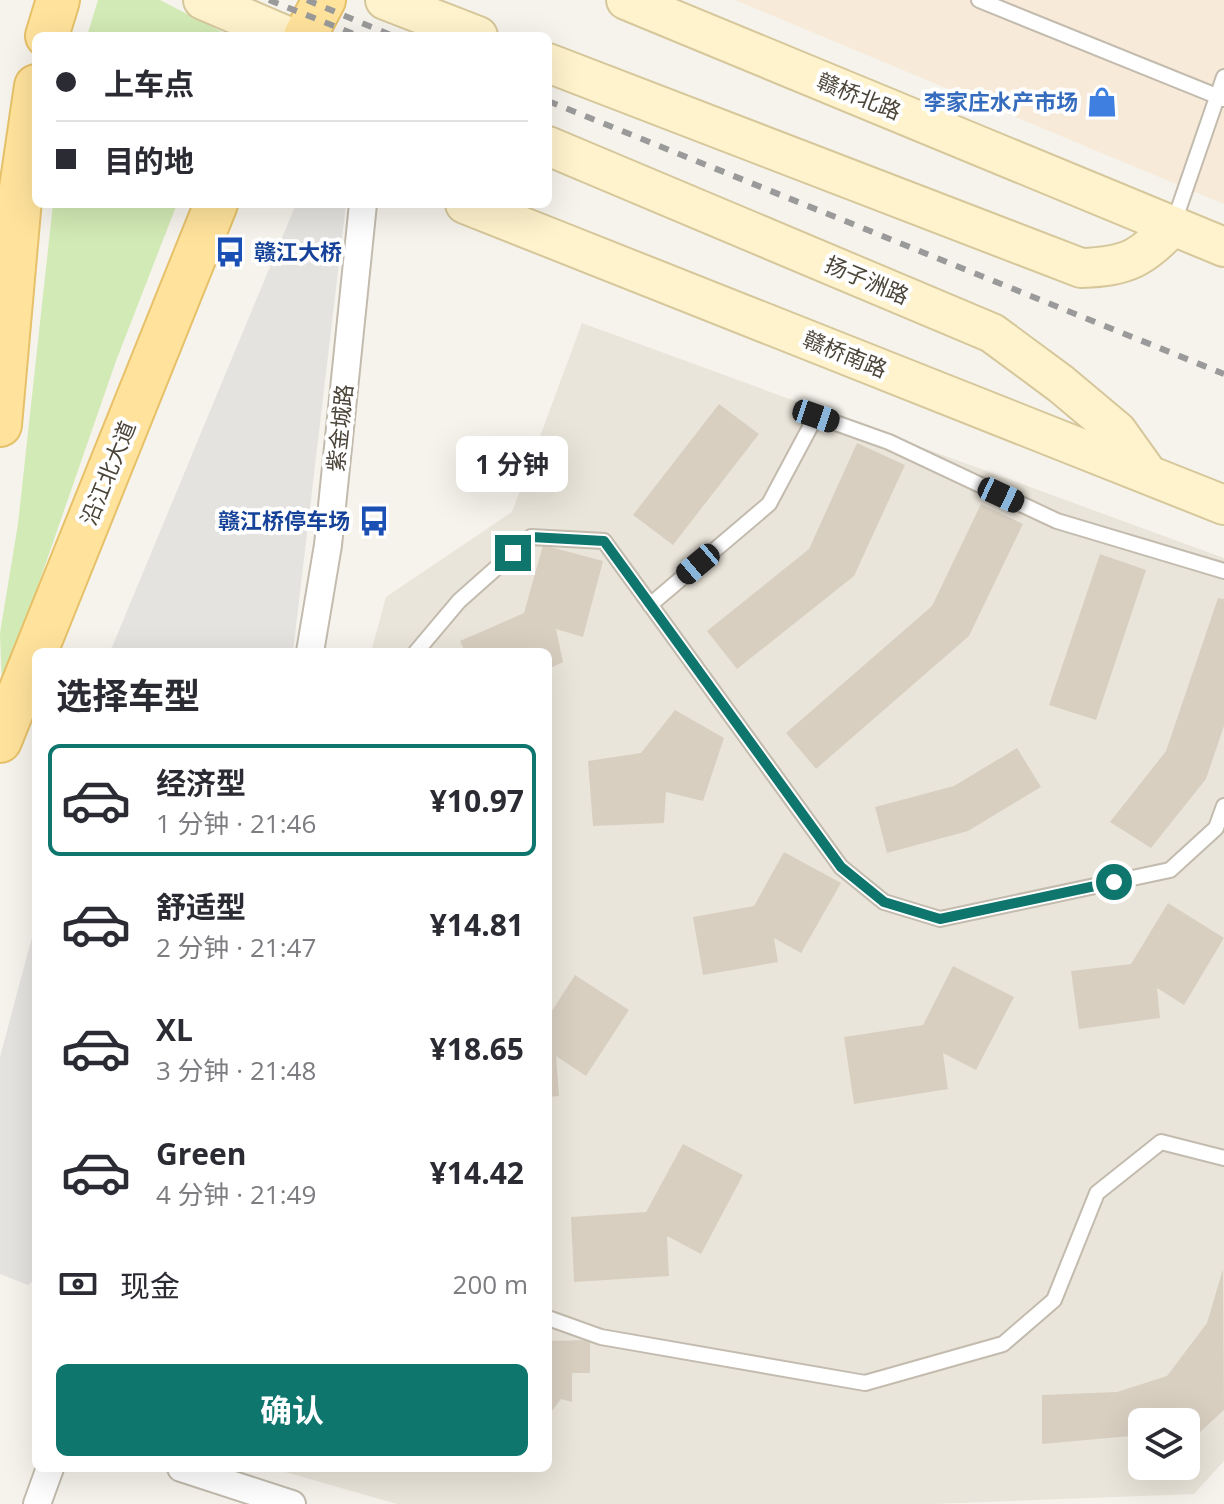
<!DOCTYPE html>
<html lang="zh">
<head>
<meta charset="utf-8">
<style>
	body { margin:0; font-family:"Open Sans","Noto Sans SC",sans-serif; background:#f7f7f7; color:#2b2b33; height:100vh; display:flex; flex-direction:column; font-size:30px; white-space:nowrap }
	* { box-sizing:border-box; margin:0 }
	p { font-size:26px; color:#7c7c81 }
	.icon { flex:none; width:44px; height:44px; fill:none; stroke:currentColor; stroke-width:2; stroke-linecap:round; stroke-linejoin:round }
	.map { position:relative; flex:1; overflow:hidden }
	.details { position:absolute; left:32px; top:648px; width:520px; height:824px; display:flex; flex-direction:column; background:#fff; border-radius:12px; box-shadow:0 8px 32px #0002 }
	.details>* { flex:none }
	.guide { position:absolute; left:32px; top:32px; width:520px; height:176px; border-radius:12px; box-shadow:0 8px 32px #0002; display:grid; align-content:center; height:176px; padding:0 24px; background:#fff }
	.controls { position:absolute; left:1128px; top:1408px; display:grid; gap:16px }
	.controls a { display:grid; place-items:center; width:72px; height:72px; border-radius:12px; background:#fff; box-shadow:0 8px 32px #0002; font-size:40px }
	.end { position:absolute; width:36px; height:36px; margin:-18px; border:10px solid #0f766e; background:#fff; box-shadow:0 0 0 4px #fff }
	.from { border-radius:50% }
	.bubble { position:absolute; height:56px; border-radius:12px; background:#fff; box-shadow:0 8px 32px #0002; font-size:26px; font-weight:700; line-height:56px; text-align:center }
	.car { position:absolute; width:24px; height:48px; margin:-24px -12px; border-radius:10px; box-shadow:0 0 6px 2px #0007; background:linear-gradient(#222 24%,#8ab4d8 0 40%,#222 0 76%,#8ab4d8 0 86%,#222 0) }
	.guide b { display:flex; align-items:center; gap:28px; height:76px; font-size:30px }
	.guide b+b { border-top:2px solid #e1e1e2 }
	.guide i { width:20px; height:20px; background:#2b2b33 }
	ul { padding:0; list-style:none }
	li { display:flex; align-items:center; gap:24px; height:112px; margin:0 16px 12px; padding:0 8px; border:4px solid transparent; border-radius:12px }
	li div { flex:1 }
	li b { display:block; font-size:30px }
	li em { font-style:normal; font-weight:700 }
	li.active { border-color:#0f766e }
	li>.icon { width:72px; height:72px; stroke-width:1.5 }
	h2 { padding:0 24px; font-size:36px; line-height:96px }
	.pay { display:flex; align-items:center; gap:20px; height:88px; padding:0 24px; font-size:30px }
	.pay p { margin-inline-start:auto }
	.cta { display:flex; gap:16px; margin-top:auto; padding:16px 24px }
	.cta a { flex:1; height:92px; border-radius:12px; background:#0f766e; color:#fff; font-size:32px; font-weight:700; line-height:92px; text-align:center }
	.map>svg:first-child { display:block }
	.residential { fill:#eae5da; fill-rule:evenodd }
	.commercial { fill:#f7ead8 }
	.green { fill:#d2eab5 }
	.parking { fill:#e5e3e0 }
	.building { fill:#d8cfc1 }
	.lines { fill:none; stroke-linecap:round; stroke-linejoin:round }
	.lane-casing { stroke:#c2bbae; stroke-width:18 }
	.street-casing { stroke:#c2bbae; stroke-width:30 }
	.secondary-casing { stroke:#d6c79b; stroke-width:42 }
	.primary-casing { stroke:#e6c16a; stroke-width:46 }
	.lane { stroke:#fff; stroke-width:14 }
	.street { stroke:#fff; stroke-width:26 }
	.secondary { stroke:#fff3cd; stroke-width:38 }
	.primary { stroke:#ffe39c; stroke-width:42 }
	.rail { stroke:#9a9a9a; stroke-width:6; stroke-dasharray:10 10; stroke-linecap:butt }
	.route { stroke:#0f766e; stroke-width:10 }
	.labels { text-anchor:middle; stroke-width:8; stroke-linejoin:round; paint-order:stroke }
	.street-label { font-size:22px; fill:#4b4439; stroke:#fff }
	.shop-label { font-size:22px; font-weight:bold; fill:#366cbe; stroke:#fff; text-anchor:end }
	.transit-label { font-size:22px; font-weight:bold; fill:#164399; stroke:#fff; text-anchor:start }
</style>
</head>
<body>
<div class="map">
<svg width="1224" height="1504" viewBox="0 0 1224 1504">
	<rect width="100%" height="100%" fill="#f6f3ec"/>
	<path class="residential" d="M582,323l642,235v903l-30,33 -260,10h-537l-126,-36h277v-816h-177l15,-55 126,-85zM1142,1422h44v44h-44z"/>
	<path class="commercial" d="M735,0h489v204z"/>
	<path class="green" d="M98,0h62l70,36h-143z
		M53,204h124l-61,157 -114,328 -2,-56 18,-109z"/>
	<path class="parking" d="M296,204h50l-53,448h-183z
		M36,922v356l-8,7 -28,-11v-217z"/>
	<path class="building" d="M719,404l40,30 -86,111 -40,-30z
		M857,443l48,22 -51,111 -117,93 -30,-38 102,-82z
		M981,504l42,20 -54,112 -153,133 -30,-36 146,-127z
		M543,545l60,16 -20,76 -27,-8 7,33 -15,7v-17h-83l-5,-11 64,-28z
		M1100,554l46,16 -50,150 -47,-15z
		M1218,598l6,1v127l-18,53 -55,69 -41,-26 56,-71z
		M675,710l49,28 -21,63 -37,-9 -2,31 -71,3 -5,-65 53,-8z
		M1017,748l24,39 -73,44 -81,22 -12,-46 79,-21z
		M784,852l57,31 -40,70 -27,-15 4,24 -75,13 -10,-58 61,-11z
		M1168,903l56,35 -40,67 -27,-17 3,30 -81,11 -8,-58 60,-7z
		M953,966l61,31 -38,73 -33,-17 5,36 -94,15 -10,-67 79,-12z
		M575,975l54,35 -43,66 -30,-20 3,40 -11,1v-80z
		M683,1144l60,31 -42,79 -34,-18 2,40 -95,6 -3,-65 75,-5z
		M1223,1269l1,141 -38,35v-23h-44v13l-100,9v-49l75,-3 50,-16 40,-53z
		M590,1340v33h-18v29l-11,-3 -13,17v-75z"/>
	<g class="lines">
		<g class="lane-casing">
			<path id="lane" d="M979,0l245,99
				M1173,225l51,-148
				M650,605l119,-101 47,-88 73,26 168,79 167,50
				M416,652l43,-51 72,-64 73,4 237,326 43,35 56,17 230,-49 46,-42 8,-22
				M548,1318l53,19 264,46 138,-39 51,-44 43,-107 64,-51 63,16"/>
		</g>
		<g class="street-casing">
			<path id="street" d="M310,652l18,-107 35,-341
				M181,1468l111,36
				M37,1504l13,-36"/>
		</g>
		<g class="secondary-casing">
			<path id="secondary" d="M203,0l84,36
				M385,0l93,36
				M626,0l598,247
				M548,63l533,205c48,-2 59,-9 92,-42
				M548,146l444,187 69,51 56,47 30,42
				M465,204l759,301"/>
		</g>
		<g class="primary-casing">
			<path id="primary" d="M47,36l11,-36
				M305,36l19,-36
				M0,425l21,-237 15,-102
				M0,741l216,-537"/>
		</g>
		<use href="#lane" class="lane"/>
		<use href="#street" class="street"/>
		<use href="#secondary" class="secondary"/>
		<use href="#primary" class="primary"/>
		<path class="rail" d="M269,0l90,36
			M307,0l86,36
			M548,101l676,273"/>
	</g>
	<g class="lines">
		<path class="route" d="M513,553l18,-16 73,4 237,326 43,35 56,17 174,-37"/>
	</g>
	<defs>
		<g id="shop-bare" transform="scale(2.4)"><path d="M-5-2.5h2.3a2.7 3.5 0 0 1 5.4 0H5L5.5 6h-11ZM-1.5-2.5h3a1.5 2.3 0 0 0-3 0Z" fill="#3f7fe0" stroke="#fff" stroke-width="2.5" paint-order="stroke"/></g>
		<g id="bus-bare" transform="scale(2.4)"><path d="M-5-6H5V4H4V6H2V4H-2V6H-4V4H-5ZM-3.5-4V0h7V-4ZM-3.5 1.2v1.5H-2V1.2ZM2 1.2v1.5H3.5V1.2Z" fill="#1a4fb4" stroke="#fff" stroke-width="2.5" paint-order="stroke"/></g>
	</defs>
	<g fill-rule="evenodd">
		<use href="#shop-bare" x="1102" y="102"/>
		<use href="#bus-bare" x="230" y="252"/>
		<use href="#bus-bare" x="374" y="521"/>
	</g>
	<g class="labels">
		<g class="street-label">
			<text transform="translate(859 96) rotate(22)" y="8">赣桥北路</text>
			<text transform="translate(867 280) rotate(23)" y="8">扬子洲路</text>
			<text transform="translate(845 354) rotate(22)" y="8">赣桥南路</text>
			<text transform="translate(340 428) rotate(-84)" y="8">紫金城路</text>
			<text transform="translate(108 473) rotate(-68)" y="8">沿江北大道</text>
		</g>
		<g class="shop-label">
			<text x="1078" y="110">李家庄水产市场</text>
		</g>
		<g class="transit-label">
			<text x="254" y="260">赣江大桥</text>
			<text x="350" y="529" text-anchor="end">赣江桥停车场</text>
		</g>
	</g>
</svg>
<div class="controls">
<a><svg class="icon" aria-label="layers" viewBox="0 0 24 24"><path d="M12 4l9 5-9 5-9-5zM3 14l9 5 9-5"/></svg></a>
</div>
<i class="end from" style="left:1114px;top:882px"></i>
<i class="end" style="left:513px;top:553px"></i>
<div class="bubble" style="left:456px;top:436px;width:112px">1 分钟</div>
<i class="car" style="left:816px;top:416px;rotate:109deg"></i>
<i class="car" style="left:1001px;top:495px;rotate:115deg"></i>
<i class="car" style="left:698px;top:564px;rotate:230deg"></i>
<div class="guide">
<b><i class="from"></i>上车点</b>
<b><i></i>目的地</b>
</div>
<section class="details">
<h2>选择车型</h2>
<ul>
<li class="active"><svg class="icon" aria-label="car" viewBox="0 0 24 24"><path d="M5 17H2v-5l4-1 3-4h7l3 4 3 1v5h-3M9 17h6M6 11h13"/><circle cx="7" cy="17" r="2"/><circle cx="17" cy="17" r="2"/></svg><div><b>经济型</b><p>1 分钟 · 21:46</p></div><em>¥10.97</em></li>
<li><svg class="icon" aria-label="car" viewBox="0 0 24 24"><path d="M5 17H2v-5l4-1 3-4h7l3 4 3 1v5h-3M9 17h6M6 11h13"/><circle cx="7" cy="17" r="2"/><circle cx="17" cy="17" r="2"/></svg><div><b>舒适型</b><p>2 分钟 · 21:47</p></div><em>¥14.81</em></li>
<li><svg class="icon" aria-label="car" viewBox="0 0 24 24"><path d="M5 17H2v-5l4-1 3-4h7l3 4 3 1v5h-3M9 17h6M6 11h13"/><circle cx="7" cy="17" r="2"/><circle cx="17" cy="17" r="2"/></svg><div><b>XL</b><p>3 分钟 · 21:48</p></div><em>¥18.65</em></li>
<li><svg class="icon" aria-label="car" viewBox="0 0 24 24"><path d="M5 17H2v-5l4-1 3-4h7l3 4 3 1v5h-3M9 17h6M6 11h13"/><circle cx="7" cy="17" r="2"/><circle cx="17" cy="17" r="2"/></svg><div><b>Green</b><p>4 分钟 · 21:49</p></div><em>¥14.42</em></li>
</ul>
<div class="pay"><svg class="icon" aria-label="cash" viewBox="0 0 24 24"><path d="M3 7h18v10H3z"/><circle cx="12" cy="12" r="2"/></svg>现金<p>200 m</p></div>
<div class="cta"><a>确认</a></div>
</section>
</div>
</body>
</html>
